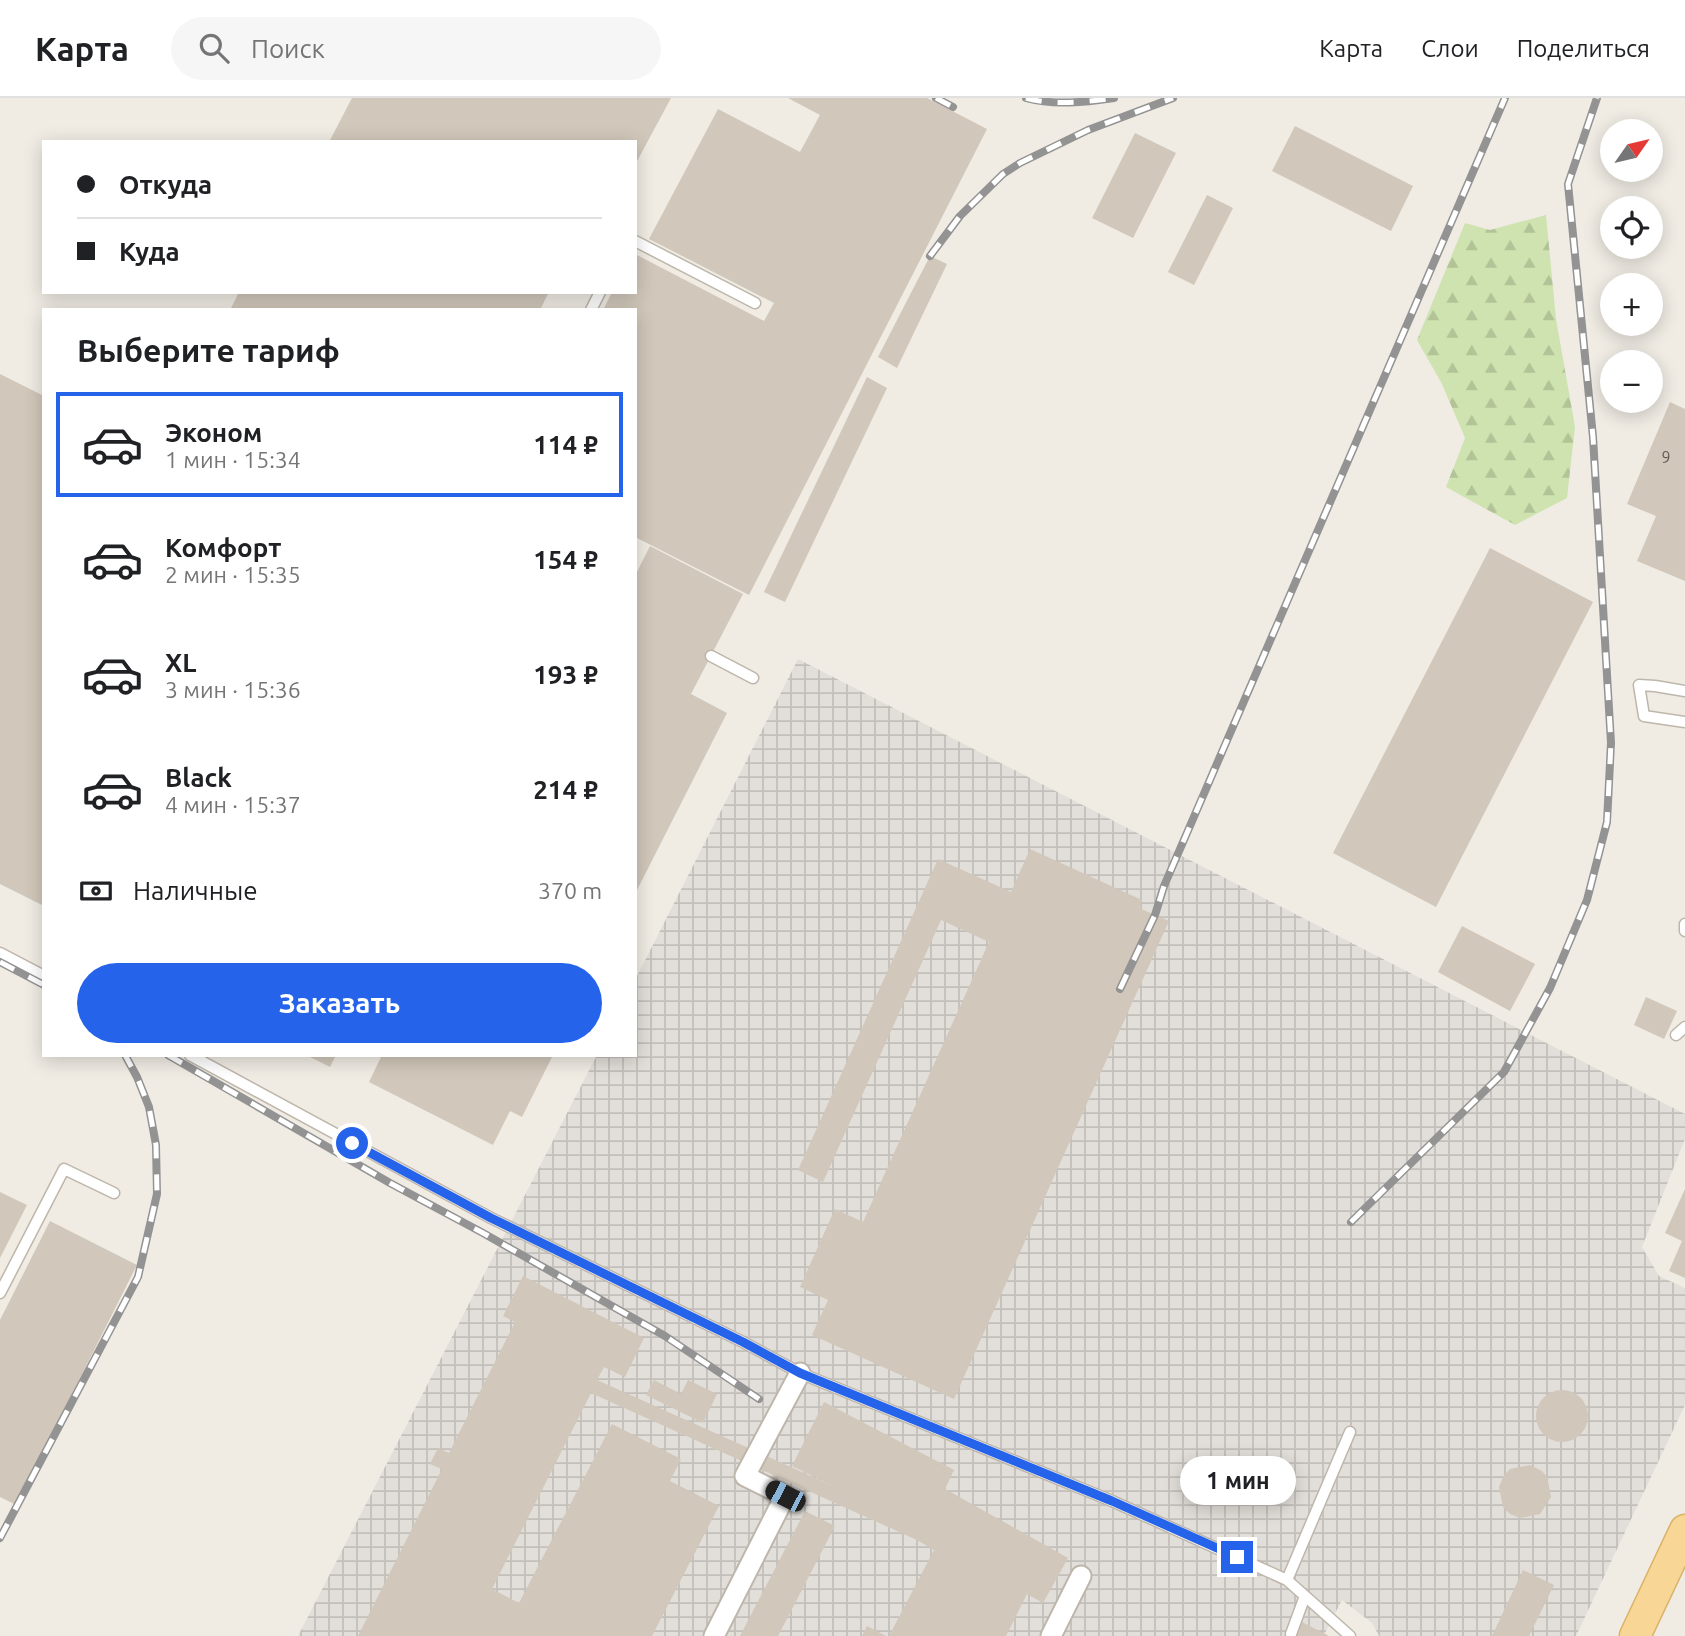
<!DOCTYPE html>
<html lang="ru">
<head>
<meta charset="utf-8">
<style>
	body { margin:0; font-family:Ubuntu,sans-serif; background:#f6f6f6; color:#202124; height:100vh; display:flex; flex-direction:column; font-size:26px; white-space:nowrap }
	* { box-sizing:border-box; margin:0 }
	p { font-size:23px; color:#757577 }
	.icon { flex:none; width:38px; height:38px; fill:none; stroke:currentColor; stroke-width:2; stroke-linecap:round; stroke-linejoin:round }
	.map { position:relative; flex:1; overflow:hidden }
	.details { position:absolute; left:42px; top:210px; width:595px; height:749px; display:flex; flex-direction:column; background:#fff; border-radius:0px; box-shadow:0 4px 18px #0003 }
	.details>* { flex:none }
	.top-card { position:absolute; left:42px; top:42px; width:595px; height:154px; border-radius:0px; box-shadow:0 4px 18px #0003; display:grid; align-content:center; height:154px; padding:0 35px; background:#fff }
	.needle { width:46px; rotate:56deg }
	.tools { position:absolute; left:1600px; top:21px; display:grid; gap:14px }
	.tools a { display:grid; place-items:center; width:63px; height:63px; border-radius:50%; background:#fff; box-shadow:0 4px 18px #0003; font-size:35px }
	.end { position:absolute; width:32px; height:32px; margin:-16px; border:9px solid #2563eb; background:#fff; box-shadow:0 0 0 4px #fff }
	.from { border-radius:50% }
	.bubble { position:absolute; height:49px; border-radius:24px; background:#fff; box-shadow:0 4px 18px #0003; font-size:23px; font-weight:700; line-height:49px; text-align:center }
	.car { position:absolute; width:21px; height:42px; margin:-21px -10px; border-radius:9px; box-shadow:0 0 5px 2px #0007; background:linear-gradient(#222 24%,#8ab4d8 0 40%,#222 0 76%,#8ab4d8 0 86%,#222 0) }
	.top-card b { display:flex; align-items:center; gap:24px; height:66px; font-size:26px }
	.top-card b+b { border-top:2px solid #e0e0e0 }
	.top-card i { width:18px; height:18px; background:#202124 }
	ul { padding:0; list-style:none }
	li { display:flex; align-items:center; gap:21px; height:105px; margin:0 14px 10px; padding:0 21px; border:4px solid transparent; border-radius:0px }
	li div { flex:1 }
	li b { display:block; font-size:26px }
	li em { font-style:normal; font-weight:700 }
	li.on { border-color:#2563eb }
	li>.icon { width:63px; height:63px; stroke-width:1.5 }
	h2 { padding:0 35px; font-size:32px; line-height:84px }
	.pay { display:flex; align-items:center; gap:18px; height:77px; padding:0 35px; font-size:26px }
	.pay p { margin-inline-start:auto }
	.button { display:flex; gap:14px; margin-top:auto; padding:14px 35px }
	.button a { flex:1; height:80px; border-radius:42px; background:#2563eb; color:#fff; font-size:28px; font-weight:700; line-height:80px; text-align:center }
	header { display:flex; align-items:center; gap:42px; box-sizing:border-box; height:98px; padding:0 35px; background:#fff; border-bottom:2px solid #e0e0e0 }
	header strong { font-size:33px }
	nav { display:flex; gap:38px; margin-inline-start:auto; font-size:24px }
	.search { width:490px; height:63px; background:#f6f6f6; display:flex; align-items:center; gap:18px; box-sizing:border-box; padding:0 24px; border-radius:38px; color:#757577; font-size:26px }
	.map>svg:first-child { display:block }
	.industrial { fill:url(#industrial-grid) }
	.forest { fill:url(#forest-firs) }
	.building { fill:#d1c7ba }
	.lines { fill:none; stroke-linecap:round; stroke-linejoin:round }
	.lane-casing { stroke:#beb6aa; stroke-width:13 }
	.street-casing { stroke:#beb6aa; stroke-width:23 }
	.primary-casing { stroke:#dab268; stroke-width:33 }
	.lane { stroke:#fff; stroke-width:10 }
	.street { stroke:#fff; stroke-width:19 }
	.primary { stroke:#f7d696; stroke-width:30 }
	.rail-casing { stroke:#939393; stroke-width:8 }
	.rail { stroke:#fff; stroke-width:5; stroke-dasharray:16; stroke-linecap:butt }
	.route { stroke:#2563eb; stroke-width:9 }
	.labels { text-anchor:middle; stroke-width:5; stroke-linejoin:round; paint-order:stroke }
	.number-label { font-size:16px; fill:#665f56 }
</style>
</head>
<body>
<header>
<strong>Карта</strong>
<div class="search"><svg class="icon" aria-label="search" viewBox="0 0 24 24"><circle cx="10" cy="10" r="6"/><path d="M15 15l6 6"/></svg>Поиск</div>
<nav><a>Карта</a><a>Слои</a><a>Поделиться</a></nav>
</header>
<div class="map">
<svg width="1685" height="1538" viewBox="0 0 1685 1538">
	<defs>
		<pattern id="industrial-grid" width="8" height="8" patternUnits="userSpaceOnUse" patternTransform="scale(1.75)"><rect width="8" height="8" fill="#e2ded9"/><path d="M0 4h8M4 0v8" fill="none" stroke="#c3bfbb"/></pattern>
		<pattern id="forest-firs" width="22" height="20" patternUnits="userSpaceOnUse" patternTransform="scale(1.75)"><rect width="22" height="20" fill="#cee3af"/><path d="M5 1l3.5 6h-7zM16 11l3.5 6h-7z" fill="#b2c497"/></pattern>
	</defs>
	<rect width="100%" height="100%" fill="#f0ece4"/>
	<path class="industrial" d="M798,561l887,455v25l-43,108 17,29 26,12v117l-109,231h-197l-7,-13 -30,-23 -17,33 3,3h-1030l299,-581h38v-75z"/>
	<path class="forest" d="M1546,117l10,104 19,108 -8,71 -52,27 -69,-38 19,-49 -23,-54 -25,-44 48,-117 25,7z"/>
	<path class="building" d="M352,0h319l-36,67v-23h-306z
		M788,0h139l60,31 -238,466 -114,-58v-227h-32l9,-18h23v-38l129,67 10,-18 -125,-64 69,-130 82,43 20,-37z
		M1295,28l118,60 -22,45 -119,-60z
		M1135,35l41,20 -43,85 -41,-20z
		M1207,97l26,13 -39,77 -26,-13z
		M930,158l17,8 -50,104 -19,-11z
		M239,194h310l-9,18h-310z
		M0,276l44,22v510l-44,-22z
		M867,279l20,11 -102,214 -21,-10z
		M1670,304l15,7v172l-48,-20 19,-45 -29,-12z
		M650,448l93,48 -52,100 36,19 -92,181v-318z
		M1490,450l103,54 -157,305 -103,-54z
		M1030,751l112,51 -3,8 30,13 -215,478 -142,-64 16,-35 -28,-13 35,-78 28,13 126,-280 -48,-22 -118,262 -25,-12 140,-311 73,33z
		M1462,828l73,38 -25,47 -72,-39z
		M1646,899l31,14 -13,28 -30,-14z
		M306,957h30l-6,12z
		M382,957h171l-31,62 -12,-6 -17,34 -124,-63z
		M1685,1091v89l-16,-7 13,-30 -17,-8z
		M0,1094l27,13 -27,53z
		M50,1123l87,44 -121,240 -16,-8v-177z
		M523,1178l121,62 -19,39 -21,-10 -7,13 236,106 -41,-20 32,-64 130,68 -9,19 123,69 -25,45 -16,-9 -21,42h-117l45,-86 -17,-10 -326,-147 -99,196 27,14 93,-179 69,35 -11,22 49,25 -67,130h-294l84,-167 -12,-5 8,-16 11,5 66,-131 -12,-6z
		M654,1282l27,14 7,-14 29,14 -14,29 -57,-28z
		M1536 1318a26 26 0 1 1 52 0a26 26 0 1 1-52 0Z
		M1530,1367l12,6 5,6 4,20 -11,17 -20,4 -10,-4 -7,-7 -4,-20 4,-10 7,-8z
		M805,1413l30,15 -57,110h-38z
		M1523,1472l31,15 -25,51h-37z
		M1298,1522l31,16h-39z
		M867,1528l19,10h-24z"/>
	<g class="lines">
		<g class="lane-casing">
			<path id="lane" d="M635,143l120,62
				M591,212l9,-18
				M711,558l42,22
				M1685,593l-30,-5 -16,-1 5,31 41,6
				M1685,826v7
				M0,855l44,23
				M1676,937l9,-8
				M190,957l301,163 252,124 57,31 312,128 175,79
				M0,1195l64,-124 50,24
				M1291,1536l14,-38
				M1350,1538l-63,-56 63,-148"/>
		</g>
		<g class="street-casing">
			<path id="street" d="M714,1538l71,-140 -40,-20 55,-103
				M1051,1538l30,-60"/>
		</g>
		<g class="primary-casing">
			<path id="primary" d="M1635,1538l50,-106"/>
		</g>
		<use href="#lane" class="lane"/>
		<use href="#street" class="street"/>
		<use href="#primary" class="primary"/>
		<g class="rail-casing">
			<path id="rail" d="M936,0l17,9
				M1026,0c28,8 60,4 88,0
				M930,158l30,-40 43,-42 17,-11 68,-33 85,-32
				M0,864l44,23
				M1120,891l35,-74 9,-29 341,-788
				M168,957l222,128 93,50 182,103 94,63
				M1351,1124l153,-150 46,-84 37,-88 20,-78 4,-79 -18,-306 -25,-253 29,-86
				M0,1440l138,-261 19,-83 -1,-49 -7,-38 -12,-30 -12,-22"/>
		</g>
		<use href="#rail" class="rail"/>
	</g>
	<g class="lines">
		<path class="route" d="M352,1045l139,75 252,124 57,31 312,128 125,56"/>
	</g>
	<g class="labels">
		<g class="number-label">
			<text x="1666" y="365">9</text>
		</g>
	</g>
</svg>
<div class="tools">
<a><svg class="needle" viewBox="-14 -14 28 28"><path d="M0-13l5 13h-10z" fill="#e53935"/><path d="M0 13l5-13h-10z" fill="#757577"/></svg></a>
<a><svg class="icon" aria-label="locate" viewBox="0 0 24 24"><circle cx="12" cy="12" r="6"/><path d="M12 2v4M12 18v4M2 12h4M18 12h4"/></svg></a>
<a>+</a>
<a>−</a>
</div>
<i class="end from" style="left:352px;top:1045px"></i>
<i class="end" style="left:1237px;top:1459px"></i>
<div class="bubble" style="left:1180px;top:1358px;width:116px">1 мин</div>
<i class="car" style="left:785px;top:1398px;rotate:297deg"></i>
<div class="top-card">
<b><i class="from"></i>Откуда</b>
<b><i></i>Куда</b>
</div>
<section class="details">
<h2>Выберите тариф</h2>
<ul>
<li class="on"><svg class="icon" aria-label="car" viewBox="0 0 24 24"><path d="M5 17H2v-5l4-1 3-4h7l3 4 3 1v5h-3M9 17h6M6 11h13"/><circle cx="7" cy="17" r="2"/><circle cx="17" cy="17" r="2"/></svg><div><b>Эконом</b><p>1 мин · 15:34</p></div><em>114 ₽</em></li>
<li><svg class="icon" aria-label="car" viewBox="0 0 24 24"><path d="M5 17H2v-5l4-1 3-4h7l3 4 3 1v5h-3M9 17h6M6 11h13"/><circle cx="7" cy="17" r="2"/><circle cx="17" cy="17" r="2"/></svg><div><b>Комфорт</b><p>2 мин · 15:35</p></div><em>154 ₽</em></li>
<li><svg class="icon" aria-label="car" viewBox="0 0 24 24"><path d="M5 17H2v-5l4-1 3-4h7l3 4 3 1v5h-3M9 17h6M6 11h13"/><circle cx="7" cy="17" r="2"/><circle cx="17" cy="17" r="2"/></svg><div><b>XL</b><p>3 мин · 15:36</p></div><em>193 ₽</em></li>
<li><svg class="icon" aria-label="car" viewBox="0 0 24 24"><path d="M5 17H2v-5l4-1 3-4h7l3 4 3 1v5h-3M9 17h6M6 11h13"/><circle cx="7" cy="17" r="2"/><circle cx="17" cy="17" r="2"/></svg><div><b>Black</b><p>4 мин · 15:37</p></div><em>214 ₽</em></li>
</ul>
<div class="pay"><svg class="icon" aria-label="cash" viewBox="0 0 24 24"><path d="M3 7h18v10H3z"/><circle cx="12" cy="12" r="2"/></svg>Наличные<p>370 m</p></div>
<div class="button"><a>Заказать</a></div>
</section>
</div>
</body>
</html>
